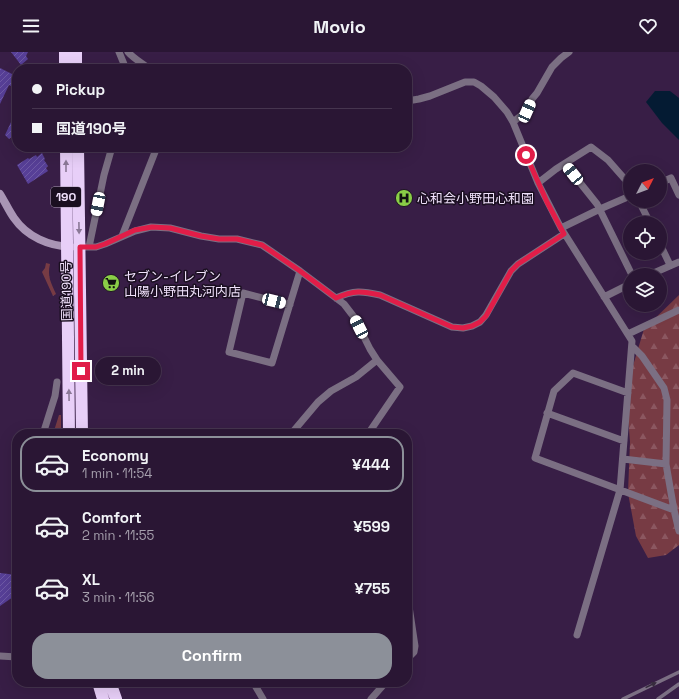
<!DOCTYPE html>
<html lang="en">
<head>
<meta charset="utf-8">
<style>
	body { margin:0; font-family:"Space Grotesk","Noto Sans JP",sans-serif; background:#362340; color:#f1f3f6; height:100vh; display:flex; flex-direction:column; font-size:15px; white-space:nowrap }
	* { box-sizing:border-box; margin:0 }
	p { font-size:13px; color:#a59fac }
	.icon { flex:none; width:22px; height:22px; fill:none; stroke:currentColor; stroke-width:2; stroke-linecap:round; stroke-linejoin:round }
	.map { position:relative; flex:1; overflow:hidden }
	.side { position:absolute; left:12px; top:377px; width:400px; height:258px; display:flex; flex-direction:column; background:#2a1634; border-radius:16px; box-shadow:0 4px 16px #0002,0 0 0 1px #46354f }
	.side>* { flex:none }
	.banner { position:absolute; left:12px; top:12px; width:400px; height:88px; border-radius:16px; box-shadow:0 4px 16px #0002,0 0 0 1px #46354f; display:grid; align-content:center; height:88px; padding:0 20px; background:#2a1634 }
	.needle { width:26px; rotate:48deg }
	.tools { position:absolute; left:623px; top:112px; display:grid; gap:8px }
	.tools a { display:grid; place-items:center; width:44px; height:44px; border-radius:50%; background:#2a1634; box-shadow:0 4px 16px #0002,0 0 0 1px #46354f; font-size:20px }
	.end { position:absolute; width:18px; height:18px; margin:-9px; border:5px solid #e11d48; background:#fff; box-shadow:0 0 0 2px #fff }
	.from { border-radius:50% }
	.bubble { position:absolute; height:28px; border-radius:14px; background:#2a1634; box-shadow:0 4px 16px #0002,0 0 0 1px #46354f; font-size:13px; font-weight:600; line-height:28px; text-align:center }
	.car { position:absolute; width:12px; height:24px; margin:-12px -6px; border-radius:5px; box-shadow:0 0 3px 1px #0007; background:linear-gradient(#fff 24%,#345 0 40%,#fff 0 76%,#345 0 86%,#fff 0) }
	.banner b { display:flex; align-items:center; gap:14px; height:38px; font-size:15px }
	.banner b+b { border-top:1px solid #46354f }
	.banner i { width:10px; height:10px; background:#f1f3f6 }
	ul { padding:7px 0 0; list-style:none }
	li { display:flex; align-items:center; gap:12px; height:56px; margin:0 8px 6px; padding:0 12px; border:2px solid transparent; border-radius:16px }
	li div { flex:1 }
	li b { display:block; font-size:15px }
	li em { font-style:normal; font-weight:600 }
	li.current { border-color:#8c9099 }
	li>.icon { width:36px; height:36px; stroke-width:1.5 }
	.primary-button { display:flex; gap:8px; margin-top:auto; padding:8px 20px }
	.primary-button a { flex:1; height:46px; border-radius:16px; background:#8c9099; color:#fff; font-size:16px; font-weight:600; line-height:46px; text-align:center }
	header { display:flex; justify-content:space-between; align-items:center; height:52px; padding:0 20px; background:#2a1634; font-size:18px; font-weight:600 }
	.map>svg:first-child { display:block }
	.grass { fill:url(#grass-tufts) }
	.forest { fill:url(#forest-firs) }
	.water { fill:#041b33 }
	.building { fill:url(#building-hatch) }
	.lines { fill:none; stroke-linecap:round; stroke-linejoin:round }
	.lane { stroke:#7b6f83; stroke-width:3.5 }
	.street { stroke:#7b6f83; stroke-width:7 }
	.secondary { stroke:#a995b5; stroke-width:8 }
	.highway { stroke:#e8cff8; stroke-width:12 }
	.oneway { fill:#8b7997 }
	.oneway2 { fill:#372c3e }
	.route { stroke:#e11d48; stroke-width:5 }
	.labels { text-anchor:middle; stroke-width:3; stroke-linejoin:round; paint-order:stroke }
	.shield { fill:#1a0f20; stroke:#b0a2b9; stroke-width:1 }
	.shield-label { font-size:12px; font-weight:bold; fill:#f0e1fb }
	.poi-label { font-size:13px; fill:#f0e1fb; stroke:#1a0f20; text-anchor:start }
	.street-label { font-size:13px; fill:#f0e1fb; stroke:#1a0f20 }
</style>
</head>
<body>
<header><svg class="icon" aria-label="menu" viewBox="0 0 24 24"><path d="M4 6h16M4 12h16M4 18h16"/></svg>Movio<svg class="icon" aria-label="heart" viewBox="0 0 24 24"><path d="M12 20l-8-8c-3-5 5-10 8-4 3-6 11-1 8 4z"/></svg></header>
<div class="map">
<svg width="679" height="647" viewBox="0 0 679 647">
	<defs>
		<pattern id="grass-tufts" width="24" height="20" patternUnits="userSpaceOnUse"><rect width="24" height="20" fill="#773b44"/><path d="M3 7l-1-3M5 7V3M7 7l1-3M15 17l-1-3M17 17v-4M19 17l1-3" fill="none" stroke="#8b5760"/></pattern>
		<pattern id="forest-firs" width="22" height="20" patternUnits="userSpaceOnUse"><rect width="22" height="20" fill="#773b44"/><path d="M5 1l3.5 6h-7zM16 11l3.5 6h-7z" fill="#8b5760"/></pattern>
		<pattern id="building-hatch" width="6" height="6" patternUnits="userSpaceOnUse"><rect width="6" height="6" fill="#573f97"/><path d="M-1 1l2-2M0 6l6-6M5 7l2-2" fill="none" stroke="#6f5aa6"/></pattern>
	</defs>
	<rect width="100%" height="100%" fill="#381e46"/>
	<path class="grass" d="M46,211l4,1c-3,12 1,19 6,30l-3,2 -11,-24 3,-4z
		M59,363h2v19h-8z"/>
	<path class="forest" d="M679,243v250l-13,10 -18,3 -12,-22 -8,-43 2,-51 -4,-53 18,-60z"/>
	<path class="water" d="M655,39h15l9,7v42l-17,-17 -16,-21z"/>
	<path class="building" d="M11,0h17l-2,4 2,3 -7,6z
		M0,16l16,8 -5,10 -2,-1 -9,19z
		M12,68l5,5v7l-8,7 -4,-4z
		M42,101l3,6 -1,1 4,6 -2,2 2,3 -20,13 -11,-19 11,-7 1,1 7,-4 1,2z
		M0,521l17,2v18l-4,4 -13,9z"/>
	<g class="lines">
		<path class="lane" d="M623,647l56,-27
			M658,647l21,-15"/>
		<path class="street" d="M119,0l7,17
			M128,0c5,6 15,12 22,17
			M407,49l12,-2 11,-3 35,-14h9l7,4 13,11 13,15 6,10 25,61 23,45 71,113 -12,149 -43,145
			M513,70l14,-11 5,-12 5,-6 15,-26 9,-9 8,-6
			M565,112l32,40 35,71
			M538,131l18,-14 35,-22 17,13 22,25
			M660,131l11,-5 8,17
			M639,149l11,22
			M561,176l39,-19 30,-13
			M122,184l35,-89
			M660,192l10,21
			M80,195h16l9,-3 30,-13 16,-4 19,1 31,8 18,3h18l25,6 38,26 44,33 10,13 16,32 7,11 -21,17 -25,14 -13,11 -27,32
			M89,195l15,-72 8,-28
			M649,223l30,-13
			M604,245l26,-13
			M336,246c18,-8 26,-7 44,-3l72,32 11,1 9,-2 8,-4 6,-7 25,-44 7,-7 46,-30
			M290,253l-47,-12 -14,59 43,11 28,-92
			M628,282l51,-24
			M632,294l10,10 22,32 3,12 -1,64 8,46 5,21
			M628,341l-55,-20 -19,18 -19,67 139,52
			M547,361l77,28
			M43,382l12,-38 2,-14
			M368,382l32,-47 -23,-27
			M623,407l43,5
			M407,541l8,53 -1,6 -7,7
			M0,604l17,1
			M253,630l10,17
			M371,647l15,-17"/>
		<path class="secondary" d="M0,142c5,8 9,17 14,24 13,19 35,28 57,29"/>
		<path class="highway" d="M65,0v17
			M76,0v17
			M66,95l3,287
			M78,95l4,287
			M98,630l5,17
			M110,630l6,17"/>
	</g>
	<defs><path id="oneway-solid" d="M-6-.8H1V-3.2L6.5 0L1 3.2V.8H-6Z"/></defs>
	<g class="oneway">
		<use href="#oneway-solid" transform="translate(66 114) rotate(-90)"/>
		<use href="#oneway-solid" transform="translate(79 176) rotate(89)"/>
		<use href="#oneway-solid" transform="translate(69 343) rotate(-91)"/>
	</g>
	<use class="oneway2" href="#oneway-solid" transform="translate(651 633) rotate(-26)"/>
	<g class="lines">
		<path class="route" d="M81,319l-1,-124h16l9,-3 30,-14 17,-3 18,1 31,8 18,3h18l25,6 38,26 36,27c18,-8 26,-7 44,-3l72,32 11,1 9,-2 8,-4 6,-6 25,-45 7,-7 46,-30 -17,-32 -21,-47"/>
	</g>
	<defs>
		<g id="hospital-disc" transform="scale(0.9)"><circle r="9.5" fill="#8ace47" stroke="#1a0f20"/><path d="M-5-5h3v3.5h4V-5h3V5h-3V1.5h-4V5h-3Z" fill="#111"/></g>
		<g id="supermarket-disc" transform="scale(0.9)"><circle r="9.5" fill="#8ace47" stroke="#1a0f20"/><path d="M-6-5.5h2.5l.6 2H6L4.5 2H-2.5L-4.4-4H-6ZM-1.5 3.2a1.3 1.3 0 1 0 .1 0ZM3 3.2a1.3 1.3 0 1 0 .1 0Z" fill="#111"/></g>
	</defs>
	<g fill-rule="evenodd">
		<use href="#hospital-disc" x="404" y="146"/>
		<use href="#supermarket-disc" x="111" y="231"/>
	</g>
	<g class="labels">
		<rect class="shield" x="51" y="135" width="30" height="20" rx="3"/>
		<g class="shield-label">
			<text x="66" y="149">190</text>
		</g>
		<g class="poi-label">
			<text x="417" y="151">心和会小野田心和園</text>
			<text x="124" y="229">セブン-イレブン<tspan x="124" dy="15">山陽小野田丸河内店</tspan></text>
		</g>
		<g class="street-label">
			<text transform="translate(66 239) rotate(-91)" y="5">国道190号</text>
		</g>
	</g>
</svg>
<div class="tools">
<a><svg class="needle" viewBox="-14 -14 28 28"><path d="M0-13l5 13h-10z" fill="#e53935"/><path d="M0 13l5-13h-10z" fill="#a59fac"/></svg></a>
<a><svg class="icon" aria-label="locate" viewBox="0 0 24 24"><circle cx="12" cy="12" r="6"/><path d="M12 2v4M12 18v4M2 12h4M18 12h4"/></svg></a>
<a><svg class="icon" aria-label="layers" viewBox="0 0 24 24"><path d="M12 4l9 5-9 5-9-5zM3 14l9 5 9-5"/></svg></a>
</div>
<i class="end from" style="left:526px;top:103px"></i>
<i class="end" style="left:81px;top:319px"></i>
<div class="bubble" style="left:95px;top:305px;width:66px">2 min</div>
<i class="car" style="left:527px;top:59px;rotate:24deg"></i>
<i class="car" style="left:573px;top:122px;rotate:321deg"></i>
<i class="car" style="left:98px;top:152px;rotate:191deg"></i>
<i class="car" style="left:274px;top:249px;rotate:104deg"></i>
<i class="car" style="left:359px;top:275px;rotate:333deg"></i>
<div class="banner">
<b><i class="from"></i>Pickup</b>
<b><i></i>国道190号</b>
</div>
<section class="side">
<ul>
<li class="current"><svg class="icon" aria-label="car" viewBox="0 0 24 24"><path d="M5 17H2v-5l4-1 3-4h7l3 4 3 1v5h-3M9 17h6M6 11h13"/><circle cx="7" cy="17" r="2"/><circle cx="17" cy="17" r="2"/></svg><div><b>Economy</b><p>1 min · 11:54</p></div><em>¥444</em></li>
<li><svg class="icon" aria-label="car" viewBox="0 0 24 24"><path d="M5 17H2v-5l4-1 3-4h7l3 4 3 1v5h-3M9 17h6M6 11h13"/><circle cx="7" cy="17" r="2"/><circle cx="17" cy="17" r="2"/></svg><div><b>Comfort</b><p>2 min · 11:55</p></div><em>¥599</em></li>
<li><svg class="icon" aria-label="car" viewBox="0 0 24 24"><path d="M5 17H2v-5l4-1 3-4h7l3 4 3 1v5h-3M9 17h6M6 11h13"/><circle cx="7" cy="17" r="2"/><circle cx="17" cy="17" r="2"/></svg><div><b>XL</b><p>3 min · 11:56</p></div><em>¥755</em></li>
</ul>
<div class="primary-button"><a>Confirm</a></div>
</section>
</div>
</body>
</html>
